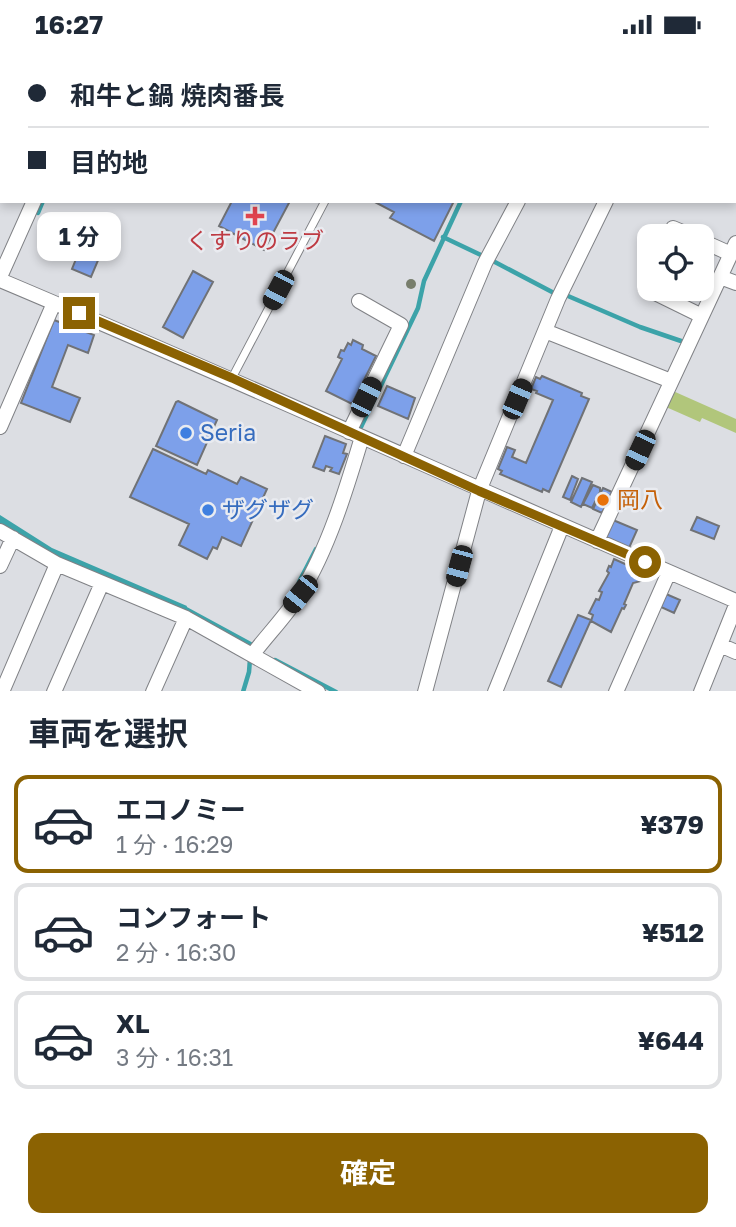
<!DOCTYPE html>
<html lang="ja">
<head>
<meta charset="utf-8">
<style>
	body { margin:0; font-family:"Golos Text","Noto Sans JP",sans-serif; background:#f6f6f7; color:#1f2937; height:100vh; display:flex; flex-direction:column; font-size:26px; white-space:nowrap }
	* { box-sizing:border-box; margin:0 }
	p { font-size:23px; color:#747a83 }
	.icon { flex:none; width:38px; height:38px; fill:none; stroke:currentColor; stroke-width:2; stroke-linecap:round; stroke-linejoin:round }
	.map { position:relative; height:642px; overflow:hidden }
	.drawer { display:flex; flex-direction:column; background:#fff; flex:1 }
	.drawer>* { flex:none }
	.top-card { position:absolute; left:0px; top:0px; width:737px; height:154px; box-shadow:0 4px 10px #0003; display:grid; align-content:center; height:154px; padding:0 28px; background:#fff }
	.tools { position:absolute; left:637px; top:175px; display:grid; gap:14px }
	.tools a { display:grid; place-items:center; width:77px; height:77px; border-radius:14px; background:#fff; box-shadow:0 4px 10px #0003; font-size:35px }
	.end { position:absolute; width:32px; height:32px; margin:-16px; border:9px solid #8b6202; background:#fff; box-shadow:0 0 0 4px #fff }
	.from { border-radius:50% }
	.bubble { position:absolute; height:49px; border-radius:14px; background:#fff; box-shadow:0 4px 10px #0003; font-size:23px; font-weight:700; line-height:49px; text-align:center }
	.car { position:absolute; width:21px; height:42px; margin:-21px -10px; border-radius:9px; box-shadow:0 0 5px 2px #0007; background:linear-gradient(#222 24%,#8ab4d8 0 40%,#222 0 76%,#8ab4d8 0 86%,#222 0) }
	.top-card b { display:flex; align-items:center; gap:24px; height:66px; font-size:26px }
	.top-card b+b { border-top:2px solid #e0e1e3 }
	.top-card i { width:18px; height:18px; background:#1f2937 }
	ul { padding:0; list-style:none }
	li { display:flex; align-items:center; gap:21px; height:98px; margin:0 14px 10px; padding:0 14px; border:4px solid #e0e1e3; border-radius:14px }
	li div { flex:1 }
	li b { display:block; font-size:26px }
	li em { font-style:normal; font-weight:700 }
	li.on { border-color:#8b6202 }
	li>.icon { width:63px; height:63px; stroke-width:1.5 }
	h2 { padding:0 28px; font-size:32px; line-height:84px }
	.action { display:flex; gap:14px; margin-top:auto; padding:14px 28px }
	.action a { flex:1; height:80px; border-radius:14px; background:#8b6202; color:#fff; font-size:28px; font-weight:700; line-height:80px; text-align:center }
	.status { display:flex; justify-content:space-between; align-items:center; height:49px; padding:0 35px; background:#fff; direction:ltr }
	.status svg { height:19px; fill:currentColor }
	.map>svg:first-child { display:block }
	.green { fill:#b1c67b }
	.water { fill:#3ca3a9 }
	.lines { fill:none; stroke-linecap:round; stroke-linejoin:round }
	.stream { stroke:#3ca3a9; stroke-width:4.5 }
	.building { fill:#7da0ea; stroke:#707276; stroke-width:2 }
	.service-casing { stroke:#808286; stroke-width:9 }
	.minor-casing { stroke:#808286; stroke-width:16 }
	.service { stroke:#fff; stroke-width:7 }
	.minor { stroke:#fff; stroke-width:14 }
	.tree { fill:#787e6c }
	.route { stroke:#8b6202; stroke-width:9 }
	.health-dot { fill:#e0444e; stroke:#e9ebf0; stroke-width:2.5 }
	.shop-dot { fill:#3f7fe0; stroke:#e9ebf0; stroke-width:2.5 }
	.food-dot { fill:#e8710a; stroke:#e9ebf0; stroke-width:2.5 }
	.labels { text-anchor:middle; stroke-width:5; stroke-linejoin:round; paint-order:stroke }
	.health-label { font-size:23px; fill:#be3a42; stroke:#e9ebf0 }
	.shop-label { font-size:23px; fill:#366cbe; stroke:#e9ebf0; text-anchor:start }
	.food-label { font-size:23px; fill:#c56008; stroke:#e9ebf0; text-anchor:start }
</style>
</head>
<body>
<div class="status"><b>16:27</b><svg viewBox="0 0 49 12"><path d="M0 12V9h3v3zM5 12V6h3v6zM10 12V3h3v9zM15 12V0h3v12zM26 1h20v11H26zM47 4h2v5h-2z"/></svg></div>
<div class="map">
<svg width="736" height="643" viewBox="0 0 736 643">
	<rect width="100%" height="100%" fill="#dcdee3"/>
	<path class="green" d="M673,342l63,28v14l-34,-15 -2,4 -34,-15z"/>
	<path class="water" d="M0,466l52,33 135,58 -3,8 -138,-61 -46,-28z"/>
	<g class="lines">
		<path class="stream" d="M112,2l1,-2
			M550,2l1,-2
			M38,164l5,-12
			M443,188l40,19
			M493,212l61,32
			M568,247l72,31 41,14
			M361,378l57,-119 6,-27 37,-80
			M299,533l17,-33
			M184,559l72,39
			M275,611l61,32
			M243,643l6,-20 1,-13"/>
	</g>
	<path class="building" d="M232,152h58l-26,49 -45,-24z
		M373,152h81l-20,40 -44,-23 4,-6z
		M50,167l57,23 -16,38 -19,-8 4,-10 -37,-15z
		M193,222l20,11 -30,56 -20,-11z
		M54,271l40,15 -6,18 -20,-8 -16,42 28,11 -10,24 -49,-19z
		M353,291l10,5 -1,4 14,7 -24,48 -26,-13 16,-32 -4,-2 3,-7 3,1 4,-8 3,2z
		M542,327l40,17 -1,3 8,3 -40,93 -6,-3 -1,3 -42,-18 2,-3 -4,-2 9,-22 8,3 -3,7 14,6 27,-63 -17,-7 1,-2 -6,-2 5,-12 4,2z
		M387,337l28,12 -7,21 -30,-13z
		M178,352l39,19 -20,45 -41,-19 20,-44z
		M325,387l21,8 -3,9 4,1 -8,20 -9,-3 2,-3 -6,-2 -2,5 -11,-4z
		M153,400l53,25 2,-4 29,14 4,-7 26,12 -26,57 -19,-9 -5,12 -4,-2 -6,12 -28,-14 10,-21 -59,-27z
		M572,427l6,3 -8,21 -7,-3z
		M582,429l10,4 -11,25 -10,-5z
		M593,436l7,3v4l-8,16 -9,-4z
		M603,439l9,4 -10,21 -9,-4z
		M697,468l22,9 -5,13 -23,-9z
		M613,471l24,10 -8,18 -24,-10z
		M614,510l31,14 -4,8 -8,2 -9,21 2,1 -2,4 -2,-1 -11,24 -20,-11 2,-6 -4,-2 7,-14 3,1 3,-8 -3,-1 10,-18 -2,-2 2,-5 2,1z
		M666,545l14,6 -6,13 -13,-6z
		M578,566l13,5 -30,67 -13,-6z"/>
	<g class="lines">
		<g class="service-casing">
			<path id="service" d="M408,2l2,-2
				M232,329l93,-177"/>
		</g>
		<g class="minor-casing">
			<path id="minor" d="M61,0l4,2
				M621,0l4,2
				M101,2l1,-2
				M321,2l1,-2
				M599,2v-2
				M679,2l1,-2
				M735,40l1,-2
				M669,187l4,-8 19,8
				M702,192l29,13
				M0,228l34,-76
				M720,228l16,6
				M649,230l-4,9 57,28
				M0,231c247,104 490,215 736,321
				M545,282l126,50
				M0,378l54,-124
				M349,383l52,-107 -42,-24
				M404,407l81,-193 33,-62
				M0,482l57,33 129,54 132,74
				M597,492l139,-298
				M0,517l13,-28
				M720,596l16,7
				M253,605c15,-20 34,-39 47,-60 28,-44 47,-107 62,-157
				M2,643l55,-128
				M54,643l48,-109
				M153,643l33,-74
				M425,643l54,-201 79,-192 48,-98
				M495,643l67,-166
				M616,643l53,-120
				M701,643l35,-87"/>
		</g>
		<use href="#service" class="service"/>
		<use href="#minor" class="minor"/>
	</g>
	<circle class="tree" cx="411" cy="235" r="5"/>
	<g class="lines">
		<path class="route" d="M79,264l153,65 247,113 166,71"/>
	</g>
	<path class="health-dot" d="M251.5 156.5h7v7h7v7h-7v7h-7v-7h-7v-7h7z"/>
	<g class="shop-dot">
		<circle cx="186" cy="384" r="7"/>
		<circle cx="208" cy="461" r="7"/>
	</g>
	<circle class="food-dot" cx="603" cy="451" r="7"/>
	<g class="labels">
		<g class="health-label">
			<text x="255" y="200">くすりのラブ</text>
		</g>
		<g class="shop-label">
			<text x="200" y="392">Seria</text>
			<text x="222" y="469">ザグザグ</text>
		</g>
		<g class="food-label">
			<text x="617" y="459">岡八</text>
		</g>
	</g>
</svg>
<div class="tools">
<a><svg class="icon" aria-label="locate" viewBox="0 0 24 24"><circle cx="12" cy="12" r="6"/><path d="M12 2v4M12 18v4M2 12h4M18 12h4"/></svg></a>
</div>
<i class="end from" style="left:645px;top:513px"></i>
<i class="end" style="left:79px;top:264px"></i>
<div class="bubble" style="left:37px;top:163px;width:84px">1 分</div>
<i class="car" style="left:278px;top:241px;rotate:208deg"></i>
<i class="car" style="left:366px;top:348px;rotate:26deg"></i>
<i class="car" style="left:517px;top:350px;rotate:23deg"></i>
<i class="car" style="left:640px;top:401px;rotate:205deg"></i>
<i class="car" style="left:459px;top:517px;rotate:195deg"></i>
<i class="car" style="left:300px;top:545px;rotate:219deg"></i>
<div class="top-card">
<b><i class="from"></i>和牛と鍋 焼肉番長</b>
<b><i></i>目的地</b>
</div>
</div>
<section class="drawer">
<h2>車両を選択</h2>
<ul>
<li class="on"><svg class="icon" aria-label="car" viewBox="0 0 24 24"><path d="M5 17H2v-5l4-1 3-4h7l3 4 3 1v5h-3M9 17h6M6 11h13"/><circle cx="7" cy="17" r="2"/><circle cx="17" cy="17" r="2"/></svg><div><b>エコノミー</b><p>1 分 · 16:29</p></div><em>¥379</em></li>
<li><svg class="icon" aria-label="car" viewBox="0 0 24 24"><path d="M5 17H2v-5l4-1 3-4h7l3 4 3 1v5h-3M9 17h6M6 11h13"/><circle cx="7" cy="17" r="2"/><circle cx="17" cy="17" r="2"/></svg><div><b>コンフォート</b><p>2 分 · 16:30</p></div><em>¥512</em></li>
<li><svg class="icon" aria-label="car" viewBox="0 0 24 24"><path d="M5 17H2v-5l4-1 3-4h7l3 4 3 1v5h-3M9 17h6M6 11h13"/><circle cx="7" cy="17" r="2"/><circle cx="17" cy="17" r="2"/></svg><div><b>XL</b><p>3 分 · 16:31</p></div><em>¥644</em></li>
</ul>
<div class="action"><a>確定</a></div>
</section>
</body>
</html>
